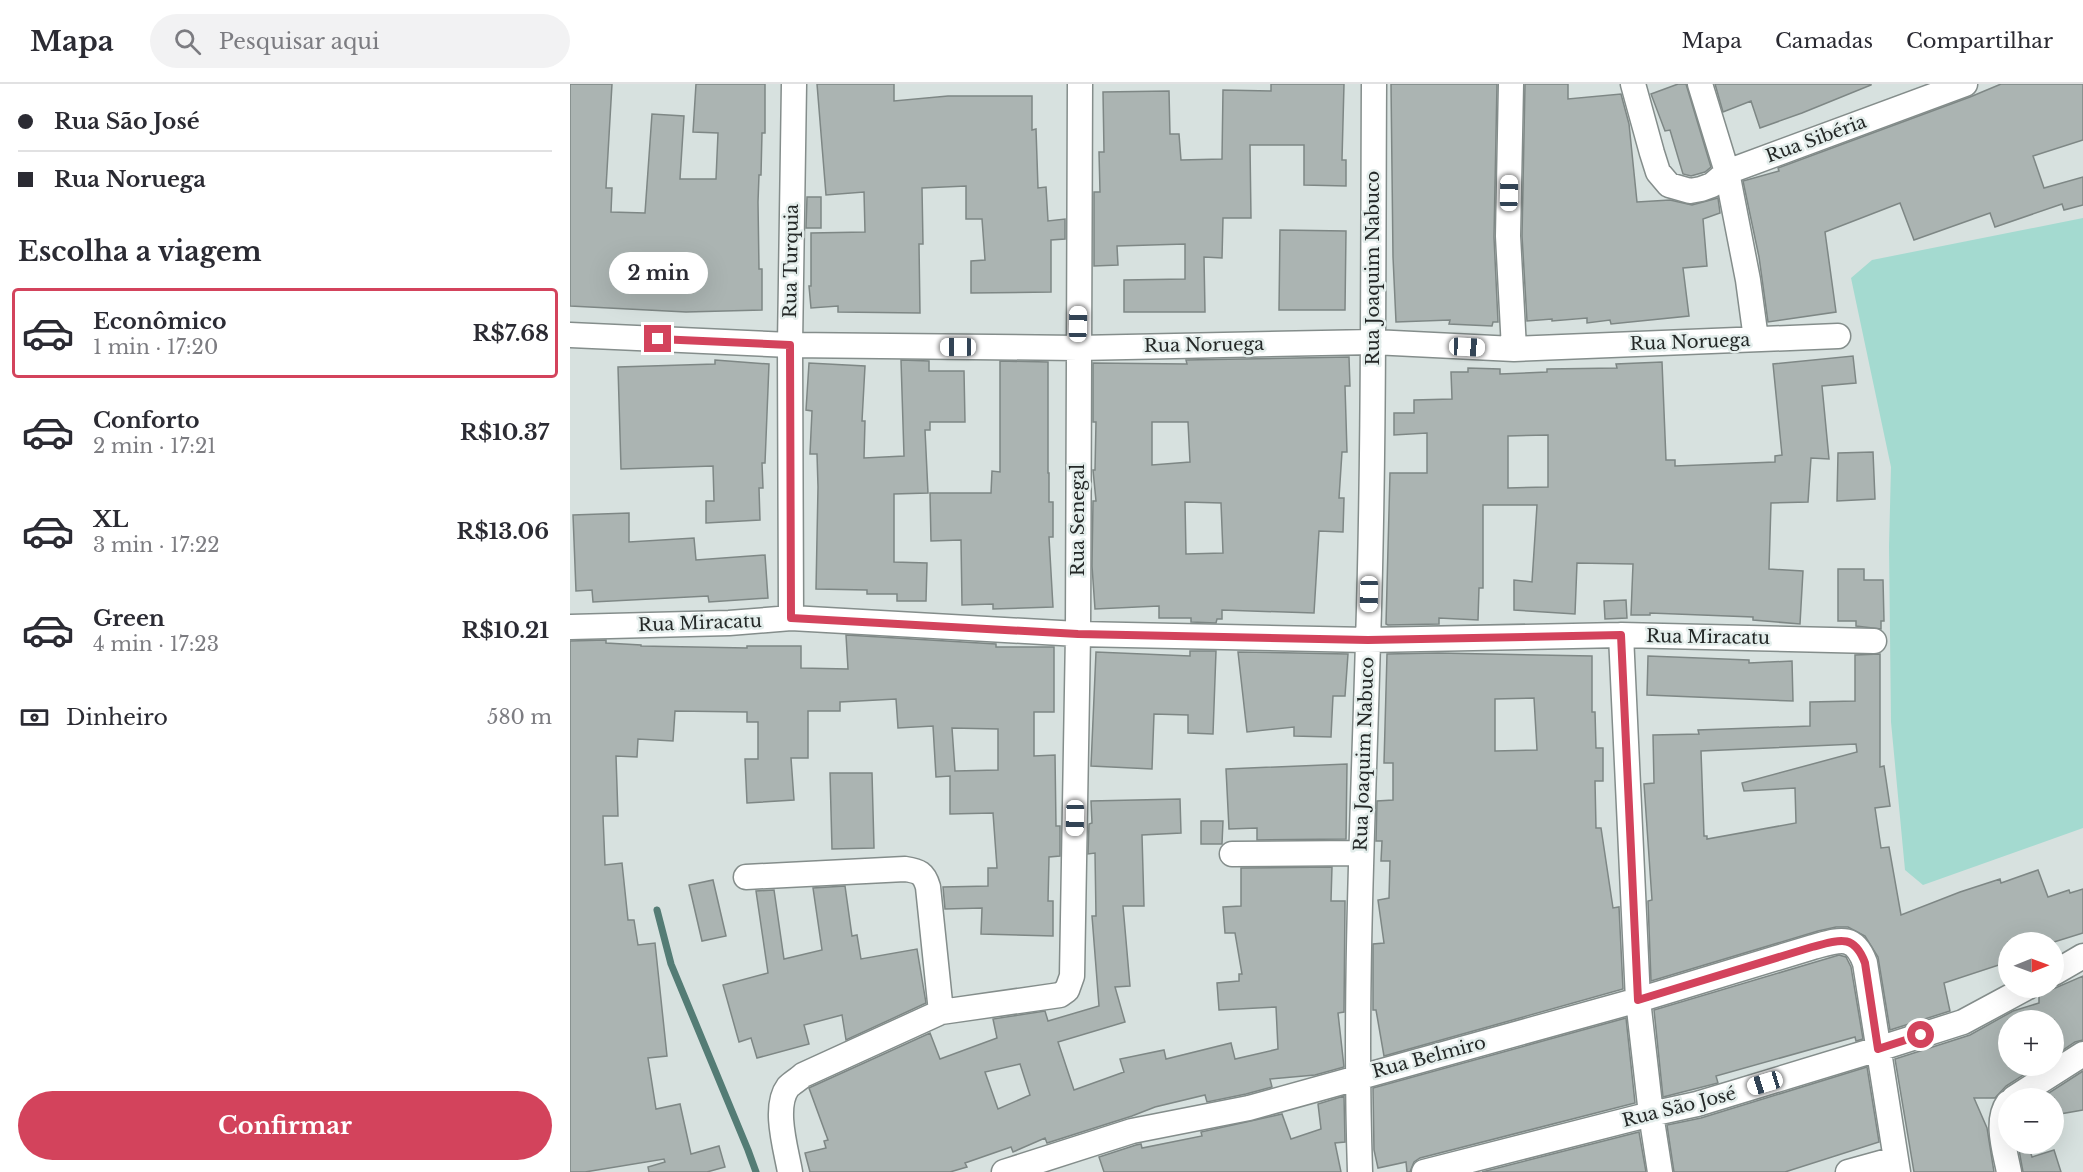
<!DOCTYPE html>
<html lang="pt">
<head>
<meta charset="utf-8">
<style>
	body { margin:0; font-family:"Libre Baskerville",serif; background:#f2f2f3; color:#2b2b33; height:100vh; display:flex; flex-direction:column; font-size:22px; white-space:nowrap }
	* { box-sizing:border-box; margin:0 }
	p { font-size:20px; color:#7c7c81 }
	.icon { flex:none; width:33px; height:33px; fill:none; stroke:currentColor; stroke-width:2; stroke-linecap:round; stroke-linejoin:round }
	.map { position:relative; flex:1; overflow:hidden }
	.details { display:flex; flex-direction:column; background:#fff; width:570px }
	.details>* { flex:none }
	.guide { display:grid; align-content:center; height:132px; padding:0 18px; background:#fff }
	.needle { width:39px; rotate:89deg }
	.fabs { position:absolute; left:1428px; top:848px; display:grid; gap:12px }
	.fabs a { display:grid; place-items:center; width:66px; height:66px; border-radius:50%; background:#fff; box-shadow:0 6px 24px #0002; font-size:30px }
	.end { position:absolute; width:27px; height:27px; margin:-14px; border:8px solid #d3435c; background:#fff; box-shadow:0 0 0 3px #fff }
	.from { border-radius:50% }
	.bubble { position:absolute; height:42px; border-radius:21px; background:#fff; box-shadow:0 6px 24px #0002; font-size:20px; font-weight:800; line-height:42px; text-align:center }
	.car { position:absolute; width:18px; height:36px; margin:-18px -9px; border-radius:8px; box-shadow:0 0 4px 2px #0007; background:linear-gradient(#fff 24%,#345 0 40%,#fff 0 76%,#345 0 86%,#fff 0) }
	.guide b { display:flex; align-items:center; gap:21px; height:57px; font-size:22px }
	.guide b+b { border-top:2px solid #e1e1e2 }
	.guide i { width:15px; height:15px; background:#2b2b33 }
	ul { padding:0; list-style:none }
	li { display:flex; align-items:center; gap:18px; height:90px; margin:0 12px 9px; padding:0 6px; border:3px solid transparent; border-radius:6px }
	li div { flex:1 }
	li b { display:block; font-size:22px }
	li em { font-style:normal; font-weight:800 }
	li.current { border-color:#d3435c }
	li>.icon { width:54px; height:54px; stroke-width:1.5 }
	h2 { padding:0 18px; font-size:27px; line-height:72px }
	.pay { display:flex; align-items:center; gap:15px; height:66px; padding:0 18px; font-size:22px }
	.pay p { margin-inline-start:auto }
	.cta { display:flex; gap:12px; margin-top:auto; padding:12px 18px }
	.cta a { flex:1; height:69px; border-radius:36px; background:#d3435c; color:#fff; font-size:24px; font-weight:800; line-height:69px; text-align:center }
	header { display:flex; align-items:center; gap:36px; box-sizing:border-box; height:84px; padding:0 30px; background:#fff; border-bottom:2px solid #e1e1e2 }
	header strong { font-size:28px }
	nav { display:flex; gap:33px; margin-inline-start:auto; font-size:21px }
	.search { width:420px; height:54px; background:#f2f2f3; display:flex; align-items:center; gap:15px; box-sizing:border-box; padding:0 21px; border-radius:33px; color:#7c7c81; font-size:22px }
	main { display:flex; flex:1; min-height:0 }
	.map>svg:first-child { display:block }
	.green { fill:#a4dad0 }
	.lines { fill:none; stroke-linecap:round; stroke-linejoin:round }
	.stream { stroke:#547c75; stroke-width:7 }
	.building { fill:#abb4b2; stroke:#7e8785; stroke-width:1.5; fill-rule:evenodd }
	.minor-casing { stroke:#848d8b; stroke-width:27 }
	.minor { stroke:#fff; stroke-width:24 }
	.route { stroke:#d3435c; stroke-width:8 }
	.labels { text-anchor:middle; stroke-width:5; stroke-linejoin:round; paint-order:stroke }
	.street-label { font-size:18px; fill:#242827; stroke:#e4eeec }
</style>
</head>
<body>
<header>
<strong>Mapa</strong>
<div class="search"><svg class="icon" aria-label="search" viewBox="0 0 24 24"><circle cx="10" cy="10" r="6"/><path d="M15 15l6 6"/></svg>Pesquisar aqui</div>
<nav><a>Mapa</a><a>Camadas</a><a>Compartilhar</a></nav>
</header>
<main>
<section class="details">
<div class="guide">
<b><i class="from"></i>Rua São José</b>
<b><i></i>Rua Noruega</b>
</div>
<h2>Escolha a viagem</h2>
<ul>
<li class="current"><svg class="icon" aria-label="car" viewBox="0 0 24 24"><path d="M5 17H2v-5l4-1 3-4h7l3 4 3 1v5h-3M9 17h6M6 11h13"/><circle cx="7" cy="17" r="2"/><circle cx="17" cy="17" r="2"/></svg><div><b>Econômico</b><p>1 min · 17:20</p></div><em>R$7.68</em></li>
<li><svg class="icon" aria-label="car" viewBox="0 0 24 24"><path d="M5 17H2v-5l4-1 3-4h7l3 4 3 1v5h-3M9 17h6M6 11h13"/><circle cx="7" cy="17" r="2"/><circle cx="17" cy="17" r="2"/></svg><div><b>Conforto</b><p>2 min · 17:21</p></div><em>R$10.37</em></li>
<li><svg class="icon" aria-label="car" viewBox="0 0 24 24"><path d="M5 17H2v-5l4-1 3-4h7l3 4 3 1v5h-3M9 17h6M6 11h13"/><circle cx="7" cy="17" r="2"/><circle cx="17" cy="17" r="2"/></svg><div><b>XL</b><p>3 min · 17:22</p></div><em>R$13.06</em></li>
<li><svg class="icon" aria-label="car" viewBox="0 0 24 24"><path d="M5 17H2v-5l4-1 3-4h7l3 4 3 1v5h-3M9 17h6M6 11h13"/><circle cx="7" cy="17" r="2"/><circle cx="17" cy="17" r="2"/></svg><div><b>Green</b><p>4 min · 17:23</p></div><em>R$10.21</em></li>
</ul>
<div class="pay"><svg class="icon" aria-label="cash" viewBox="0 0 24 24"><path d="M3 7h18v10H3z"/><circle cx="12" cy="12" r="2"/></svg>Dinheiro<p>580 m</p></div>
<div class="cta"><a>Confirmar</a></div>
</section>
<div class="map">
<svg width="1513" height="1088" viewBox="0 0 1513 1088">
	<rect width="100%" height="100%" fill="#d7e1df"/>
	<path class="green" d="M1513,134v610l-160,57 -18,-15 -14,-148 -2,-175 2,-80 -40,-189 21,-18z"/>
	<g class="lines">
		<path class="stream" d="M87,826l14,54 77,186 8,22"/>
	</g>
	<path class="building" d="M0,0h42l-6,104h6l-1,24 34,1 7,-99 32,2 -4,63h36l2,-46 -25,-1 3,-48h69v49h-3l-1,42h-2l-1,27 1,67h3v41l-76,2 -116,-6z
		M247,0h77v17l54,-5h84v34l4,-1 2,59 8,-1 2,34 17,-2v20l-14,1v52l-80,1v-32l14,-1 -3,-41h-16v-33l-44,2 1,56h-4l1,69 -82,-1v-6l-27,2 -2,-22h2v-53l54,-1 -1,-40 -38,3z
		M701,0h73l-2,76h4v26l-42,-1v-40h-54l1,73h-28l-1,40 -18,-1 1,55h-81v-32l61,-1v-35l-68,2 1,19 -24,1v-74h6l-1,-40h5l-1,-60 66,-1 1,43h9l2,26 41,-1 1,-69 48,1z
		M821,0h106l-3,153 4,85h-5l-1,4 -43,-2 1,-4 -54,2 -3,-65z
		M955,0h43v15l53,-5 8,30 8,78 33,-2 22,5 26,-7 2,15 -17,6 4,47 -24,2 6,48 -78,8 -1,-4 -23,3v-5l-35,3v-2l-25,2 -5,-85z
		M1108,0h8l25,83 -6,5 -14,4 -8,-2 -13,-44 -5,1 -14,-37z
		M1145,0h156v1l-69,28 -42,15 -9,-27 -28,11z
		M1431,0h82v56l-50,16 11,32 39,-11v28l-19,5 -2,-6 -67,23 -5,-14 -76,27 -14,-37 -75,29 11,80 -68,10 -9,-65 -16,-76 36,-10 -1,-3 192,-71z
		M237,113h14v31h-15z
		M710,146l66,1 -1,79h-66z
		M1283,272l3,27 -34,3 7,73 -18,-1 -3,44 -37,1 -2,66 34,2 -3,53 -47,-4v-3l-103,-4v2h-19l2,-51 -56,-1 -2,51 -61,-4v-30l18,2 5,-77h-54v83h-4l-1,32 -39,-2v6l-51,1 -2,-1 4,-151h37v-40l-33,2v-22h20v-13l38,-1 -1,-27h17v-4l32,1v5l47,-2v-3l70,-1 -1,-4 46,-2 4,98h9v6l100,-4v-6l7,-1 -9,-91zM978,351v52l-40,1v-52z
		M779,273l1,29h-5l2,66h-5l-3,46h5l-1,34 -24,-1 -5,82 -92,-3v9h-5l-1,4 -25,-1v-4h-32v-12l-64,3 -3,-43 1,-65h3l-3,-31h2l1,-48h-3v-59l94,1 -1,-4zM582,338h36l2,40 -38,3zM615,418l36,1 2,50 -37,1z
		M145,276l54,4 -4,99h-3l1,25h-4l1,32 -54,3v-22h8l-1,-35 -92,3 -3,-102 97,-3z
		M331,276l28,1v10h35l1,51h-35v8h-5l3,63 -34,1v68l33,1 -1,38h-29v-7h-30v-4l-51,-1 2,-102 -1,-33h-7l2,-43 -6,-1 3,-47 56,3 -3,55h3l-1,37 40,-2z
		M430,277l48,1v111h1v29h4v35h-4l4,70 -60,2v-5l-31,1 -1,-65 -30,1 -1,-48h61l1,-22 8,1z
		M1303,368l2,47 -38,2 1,-48z
		M59,429v29l65,-4 2,22 69,-5 3,43 -59,4 -1,-6 -115,6 -1,-12 -16,1 -3,-76z
		M1268,485h26v11h19l1,41h-3v8l-25,-3v-5h-18z
		M1056,516l1,18 -22,1 -1,-18z
		M276,551l150,9v3h58v65h-20v44l21,-1 1,71h4v30l-11,1 -1,44h5v35l-72,-2 1,-26 -37,1 -2,-22 45,-1v-18h9l-4,-55 -43,1v-38l-14,1 -3,-51 -35,2 -2,-29 -56,3v9h-32v47h-17l3,42 -47,3 -2,-44h13v-37h-11v-10l-72,-1 -2,30 -35,-2 -1,18 -21,-1 2,60h-15l2,49 17,-2 6,57h6l4,25 17,-2 12,113 -19,2 8,51 24,-5 11,50 28,-8 6,21 -18,5h-58l-1,-5 17,-5 -1,-3 -79,13h-15v-531l36,-1v3l35,2v1l106,2v-2h54v22l47,1zM382,644l46,1v41l-43,1z
		M620,567h26l-3,83 -25,-1v-18l-34,-1 -2,55 -61,-3 5,-114 94,4z
		M668,568l110,2 -3,42h-12l-2,41 -37,-1v-9l-47,5z
		M868,569l154,3v56h3l1,36h7v33h-8l1,47h5l12,80 6,-1 4,82 -239,67 -8,-46h-3v-66l11,-1 -6,-43 11,-2 1,-37h-9l1,-20h-6l1,-40 16,-1v-37h-9l3,-109zM964,614l3,52 -42,1v-52z
		M1310,570v113l4,-1 6,40 -15,2 6,40 8,-1 12,68 59,-23 40,-13 1,4 37,-13 10,27 21,-7 1,3 13,-4v44l-29,9h-46v20l-64,21 6,28 -60,19 -12,-73 -13,-21 -17,-9h-12l-18,4 -167,50 -3,-80 4,-1 -8,-116 10,-1 -1,-48 46,-1 -1,-4 112,-4v-24l45,-1v-46zM1286,660l1,8 -115,31 2,8 51,-3 1,35 -89,16v-3h-3l-3,-85z
		M1078,572l101,4v3l43,-2 1,40 -146,-6z
		M777,680l-1,75 -89,1v-12l-28,1 -3,-60z
		M260,689h42l2,75 -42,1z
		M610,715l1,34 -39,2 2,71h-21l7,80 -15,1 10,35 -67,20 16,48 50,-18 -4,-13 44,-9 2,9 65,-16 4,16 43,-10 -2,-42 -57,3 -2,-27 22,-2v-7h3l-7,-41h-10l-2,-26 18,-1v-38l91,-1 -1,34h14l-1,111 -6,1 6,54 -29,8 -45,4 2,8 -26,7 -39,8 -2,-7 -50,12 -23,9 -85,27 -2,-5 -32,14 -2,-5 -46,16 2,4 -17,5h-140l-5,-19 21,-5 -2,-7 4,-1 -19,-52 2,-1 119,-54 10,26 57,-21 -4,-19 52,-8 3,10 51,-15 -7,-90h4l-1,-63 -7,1 1,-30 3,-1 -1,-22zM450,980l10,31 -32,14 -13,-37z
		M631,737h22l-1,23h-21z
		M143,796l13,56 -24,5 -13,-56z
		M275,802l7,50 5,-1 4,24 56,-10 9,54 -80,37 -4,-25 -38,10 5,19 -52,14 -6,-20 -12,4 -16,-57 45,-12 -12,-82 18,-1 10,69 38,-9 -9,-62z
		M1269,871l7,2 5,10 12,72 -7,2 -1,-4 -139,39 2,7 -55,14 -9,-87z
		M1513,892v64l-8,2 -21,14v-36h-46v45h31l-33,21 -11,12h-21l13,30 7,44h-80l-19,-113 75,-24 43,-24 26,-8v-8z
		M1056,934l9,85 -215,55 -6,4 -4,10h-3l-1,-10 -28,6 -4,-18 -1,-62z
		M1297,983l12,75 -94,30h-111l-7,-47 34,-7z
		M1513,987v39l-29,5v-17h-13z
		M774,1012l1,46 -10,1 6,29h-237l-5,-15 37,-12 5,-1 1,4 60,-12 -1,-4 81,-18 9,25 30,-10 -3,-25z
		M1069,1048l7,40h-164z
		M1459,1063l3,10 22,-7 7,22h-38l-4,-22z"/>
	<g class="lines">
		<g class="minor-casing">
			<path id="minor" d="M941,0l-3,152 6,113
				M1063,0l19,69 6,19 11,13 21,6 11,-2 11,-4 15,-13 238,-88
				M1130,0l27,88 21,108 8,59
				M0,251l220,10 288,3 295,-6 141,7 324,-13
				M221,534l-1,-273 4,-261
				M0,543l159,-4 62,-5 287,16 290,6 253,-5 253,6
				M1051,551l17,365 13,114 9,58
				M662,770l128,-1
				M176,793l159,-8c14,2 19,4 23,18l13,125
				M1484,889l29,-17
				M1444,1014l69,-44
				M1438,1019c-13,18 -3,48 1,69
				M220,1088c-4,-23 -17,-65 -2,-85 4,-4 11,-8 15,-12l138,-63 119,-17 7,-5 5,-14 6,-342 2,-550
				M434,1088l128,-41 117,-23 389,-108 175,-53c26,-7 41,-14 52,16l33,209
				M790,1088c-6,-177 3,-353 8,-530 6,-186 5,-372 6,-558
				M854,1088l227,-58 46,-10 181,-55 85,-27 65,-35
				M1278,1088l47,-13"/>
		</g>
		<use href="#minor" class="minor"/>
	</g>
	<g class="lines">
		<path class="route" d="M88,255l132,6 1,273 287,16 290,6 253,-5 17,365 174,-53c27,-7 42,-14 53,16l13,86 43,-14"/>
	</g>
	<g class="labels">
		<g class="street-label">
			<text transform="translate(1246 55) rotate(-20)" y="6">Rua Sibéria</text>
			<text transform="translate(221 177) rotate(-89)" y="6">Rua Turquia</text>
			<text transform="translate(803 184) rotate(-90)" y="6">Rua Joaquim Nabuco</text>
			<text transform="translate(1120 258) rotate(-2)" y="6">Rua Noruega</text>
			<text transform="translate(634 261) rotate(-1)" y="6">Rua Noruega</text>
			<text transform="translate(508 436) rotate(-90)" y="6">Rua Senegal</text>
			<text transform="translate(130 539) rotate(-2)" y="6">Rua Miracatu</text>
			<text transform="translate(1138 553) rotate(1)" y="6">Rua Miracatu</text>
			<text transform="translate(794 670) rotate(-88)" y="6">Rua Joaquim Nabuco</text>
			<text transform="translate(859 973) rotate(-15)" y="6">Rua Belmiro</text>
			<text transform="translate(1109 1023) rotate(-14)" y="6">Rua São José</text>
		</g>
	</g>
</svg>
<div class="fabs">
<a><svg class="needle" viewBox="-14 -14 28 28"><path d="M0-13l5 13h-10z" fill="#e53935"/><path d="M0 13l5-13h-10z" fill="#7c7c81"/></svg></a>
<a>+</a>
<a>−</a>
</div>
<i class="end from" style="left:1351px;top:951px"></i>
<i class="end" style="left:88px;top:255px"></i>
<div class="bubble" style="left:39px;top:168px;width:99px">2 min</div>
<i class="car" style="left:939px;top:109px;rotate:1deg"></i>
<i class="car" style="left:508px;top:240px;rotate:1deg"></i>
<i class="car" style="left:388px;top:263px;rotate:270deg"></i>
<i class="car" style="left:897px;top:263px;rotate:93deg"></i>
<i class="car" style="left:799px;top:510px;rotate:181deg"></i>
<i class="car" style="left:505px;top:734px;rotate:181deg"></i>
<i class="car" style="left:1195px;top:999px;rotate:253deg"></i>
</div>
</main>
</body>
</html>
